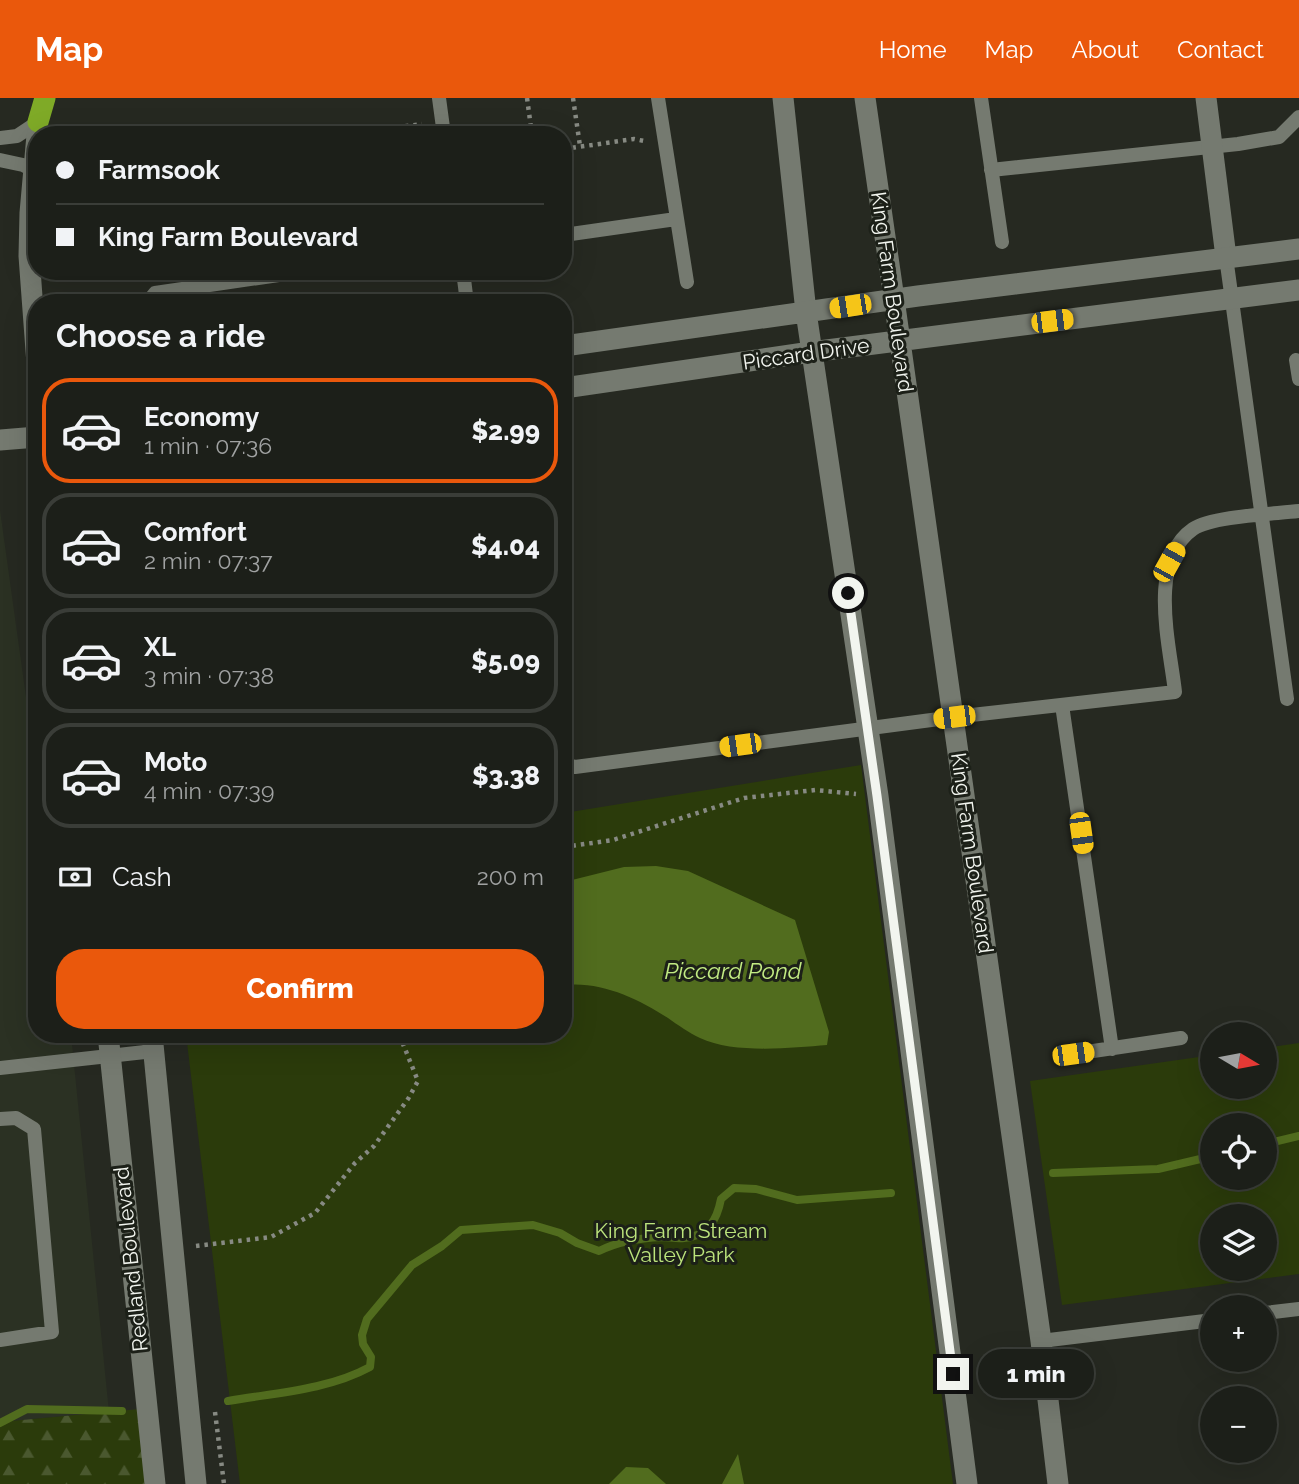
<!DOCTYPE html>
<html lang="en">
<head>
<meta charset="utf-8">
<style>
	body { margin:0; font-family:Raleway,sans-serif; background:#252722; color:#f1f3f6; height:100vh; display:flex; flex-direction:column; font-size:26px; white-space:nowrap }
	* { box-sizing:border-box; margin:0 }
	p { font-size:23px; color:#a0a2a2 }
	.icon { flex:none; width:38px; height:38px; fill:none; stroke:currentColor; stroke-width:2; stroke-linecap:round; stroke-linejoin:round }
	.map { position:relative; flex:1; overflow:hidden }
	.details { position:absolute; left:28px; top:196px; width:544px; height:749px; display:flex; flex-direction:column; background:#1c1f19; border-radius:28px; box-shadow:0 7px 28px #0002,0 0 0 2px #3a3d38 }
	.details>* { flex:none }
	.banner { position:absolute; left:28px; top:28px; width:544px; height:154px; border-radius:28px; box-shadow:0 7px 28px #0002,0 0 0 2px #3a3d38; display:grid; align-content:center; height:154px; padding:0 28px; background:#1c1f19 }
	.needle { width:46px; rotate:100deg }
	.buttons { position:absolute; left:1200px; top:924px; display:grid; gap:14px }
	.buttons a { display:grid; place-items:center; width:77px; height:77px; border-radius:50%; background:#1c1f19; box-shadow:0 7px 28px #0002,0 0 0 2px #3a3d38; font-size:35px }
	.end { position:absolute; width:32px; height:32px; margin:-16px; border:9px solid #f2f5ef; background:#111; box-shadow:0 0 0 4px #111 }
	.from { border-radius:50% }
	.bubble { position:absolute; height:49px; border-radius:24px; background:#1c1f19; box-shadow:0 7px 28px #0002,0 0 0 2px #3a3d38; font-size:23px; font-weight:800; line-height:49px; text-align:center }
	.car { position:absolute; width:21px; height:42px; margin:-21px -10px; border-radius:9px; box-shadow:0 0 5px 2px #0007; background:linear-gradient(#f5c518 24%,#345 0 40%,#f5c518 0 76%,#345 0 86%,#f5c518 0) }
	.banner b { display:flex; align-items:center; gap:24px; height:66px; font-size:26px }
	.banner b+b { border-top:2px solid #3a3d38 }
	.banner i { width:18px; height:18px; background:#f1f3f6 }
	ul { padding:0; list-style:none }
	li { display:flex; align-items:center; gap:21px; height:105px; margin:0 14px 10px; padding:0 14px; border:4px solid #3a3d38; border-radius:28px }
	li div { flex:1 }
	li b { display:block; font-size:26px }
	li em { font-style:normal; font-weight:800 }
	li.on { border-color:#ea580c }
	li>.icon { width:63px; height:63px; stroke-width:1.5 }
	h2 { padding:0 28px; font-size:32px; line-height:84px }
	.pay { display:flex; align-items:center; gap:18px; height:77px; padding:0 28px; font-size:26px }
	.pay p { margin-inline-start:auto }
	.cta { display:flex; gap:14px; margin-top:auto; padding:14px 28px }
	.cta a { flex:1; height:80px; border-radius:28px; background:#ea580c; color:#fff; font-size:28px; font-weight:800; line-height:80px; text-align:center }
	header { display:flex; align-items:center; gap:42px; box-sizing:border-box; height:98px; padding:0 35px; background:#ea580c; color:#fff }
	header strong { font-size:33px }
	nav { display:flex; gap:38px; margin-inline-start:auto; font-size:24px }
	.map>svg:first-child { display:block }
	.built { fill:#2b3123 }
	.forest { fill:url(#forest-firs) }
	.green { fill:#2b3b0b; fill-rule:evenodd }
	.water { fill:#516c1e }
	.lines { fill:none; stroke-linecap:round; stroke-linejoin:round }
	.stream { stroke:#516c1e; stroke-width:8 }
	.path { stroke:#878a83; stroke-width:4.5; stroke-dasharray:3.5 5; stroke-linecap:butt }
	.lane { stroke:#757a70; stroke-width:14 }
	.street { stroke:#757a70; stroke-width:21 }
	.secondary { stroke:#757a70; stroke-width:21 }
	.highway { stroke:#7faa27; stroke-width:21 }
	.route { stroke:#f2f5ef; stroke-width:9 }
	.labels { text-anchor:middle; stroke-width:6; stroke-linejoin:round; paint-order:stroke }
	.street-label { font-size:21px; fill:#f2f5ef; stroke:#1c2018 }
	.park-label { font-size:21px; fill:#bce47c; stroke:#1c2018 }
	.water-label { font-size:23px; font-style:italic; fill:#c2eb83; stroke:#1c2018 }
</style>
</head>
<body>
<header>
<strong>Map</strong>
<nav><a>Home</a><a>Map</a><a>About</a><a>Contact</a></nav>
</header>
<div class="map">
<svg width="1299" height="1386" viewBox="0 0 1299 1386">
	<defs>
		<pattern id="forest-firs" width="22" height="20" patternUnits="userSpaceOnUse" patternTransform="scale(1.75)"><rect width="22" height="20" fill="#2b3b0b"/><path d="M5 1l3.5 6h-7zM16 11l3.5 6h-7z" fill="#4a582f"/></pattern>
	</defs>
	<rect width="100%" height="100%" fill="#262921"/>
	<path class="built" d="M0,412l37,266v258h34l38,378 -109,10z"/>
	<path class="forest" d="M151,1310l7,76h-158v-62z"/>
	<path class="green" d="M861,667l92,719h-713l-54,-450h378v-221z
		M1299,945v231l-237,31 -32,-224 183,-26v32h52v-39zM1213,1027h52v53h-52zM1213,1118h52v53h-52z"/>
	<path class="water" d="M656,768l32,5 107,49 34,112 -2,13c-36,3 -94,9 -127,-7 -11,-5 -22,-13 -32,-20 -31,-20 -67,-37 -104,-33v-103l60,-15z
		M738,1356l6,30h-22z
		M626,1369l22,1 18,16h-57z"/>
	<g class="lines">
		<path class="stream" d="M1265,1046l34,-8
			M1053,1075l105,-4 55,-13
			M228,1303c46,-8 100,-11 142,-34l1,-10 -8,-13 -1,-9 5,-16 45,-54 30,-19 19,-16 72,-5 27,8 17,10 22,8c20,-10 41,-13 63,-14 7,0 15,2 22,1 24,-2 33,-18 37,-39l13,-11 22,1 41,11 94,-7
			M0,1325l27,-14 95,2"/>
		<path class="path" d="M527,0l5,37
			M573,0l7,48
			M346,36l76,-10
			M564,51l70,-10 10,2
			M564,749l49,-7 131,-42 71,-8 41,4
			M196,1148l75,-9 44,-24 40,-50 19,-17 34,-47 10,-18 -19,-47
			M215,1314l9,72"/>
		<path class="lane" d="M439,0l5,37
			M658,0l29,184
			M981,0l21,144
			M0,40l17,-2 21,-14
			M0,62l23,5 10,5
			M991,72l247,-26 41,-7 20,-20
			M564,137l112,-16
			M1226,159l61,442
			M463,173l4,32
			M147,205l8,-10 151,-22
			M1296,262l3,19
			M1062,607l50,344
			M564,666l11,3 379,-50 221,-25c-5,-46 -28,-131 18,-163 19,-13 82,-15 106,-18
			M1073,956l108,-16
			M0,970l154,-17
			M0,1021l16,-1 18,11 18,203 -52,8
			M1265,1215l34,-4
			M1041,1243l172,-21"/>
		<path class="street" d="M783,0l23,214
			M865,0l29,201
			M1206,0l20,159"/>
		<path class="secondary" d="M37,37l-7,78 -1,43 8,108
			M894,201l147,1042 17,143
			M806,214l72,484 89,688
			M564,248l354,-50 381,-47
			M564,290l247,-36 488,-62
			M0,342l37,-3
			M108,936l47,450
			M152,936l44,450"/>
		<path class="highway" d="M38,24l7,-24"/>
	</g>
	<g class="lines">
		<path class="route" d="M848,495l29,203 76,578"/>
	</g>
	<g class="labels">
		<g class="street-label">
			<text transform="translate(892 194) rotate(82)" y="7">King Farm Boulevard</text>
			<text transform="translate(806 256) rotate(-8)" y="7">Piccard Drive</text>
			<text transform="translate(972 755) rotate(82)" y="7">King Farm Boulevard</text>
			<text transform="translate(131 1161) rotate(-96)" y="7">Redland Boulevard</text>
		</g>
		<g class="park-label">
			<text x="681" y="1140">King Farm Stream<tspan x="681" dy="24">Valley Park</tspan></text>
		</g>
		<g class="water-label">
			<text x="733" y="881">Piccard Pond</text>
		</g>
	</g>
</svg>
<div class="buttons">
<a><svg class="needle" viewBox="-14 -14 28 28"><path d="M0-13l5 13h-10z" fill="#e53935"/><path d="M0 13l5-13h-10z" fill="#a0a2a2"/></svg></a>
<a><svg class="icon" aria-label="locate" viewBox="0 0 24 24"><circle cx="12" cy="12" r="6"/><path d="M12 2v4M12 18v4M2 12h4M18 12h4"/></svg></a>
<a><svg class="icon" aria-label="layers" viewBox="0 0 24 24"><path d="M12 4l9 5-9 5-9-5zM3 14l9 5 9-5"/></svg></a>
<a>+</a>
<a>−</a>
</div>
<i class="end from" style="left:848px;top:495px"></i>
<i class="end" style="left:953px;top:1276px"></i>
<div class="bubble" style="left:978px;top:1251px;width:116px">1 min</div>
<i class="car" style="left:850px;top:208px;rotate:261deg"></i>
<i class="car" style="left:1052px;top:223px;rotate:83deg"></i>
<i class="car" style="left:1169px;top:464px;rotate:29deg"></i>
<i class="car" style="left:954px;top:619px;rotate:263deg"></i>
<i class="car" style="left:740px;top:647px;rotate:262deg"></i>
<i class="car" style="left:1081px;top:735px;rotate:172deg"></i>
<i class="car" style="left:1073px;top:956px;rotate:82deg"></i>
<div class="banner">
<b><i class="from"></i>Farmsook</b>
<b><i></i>King Farm Boulevard</b>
</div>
<section class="details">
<h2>Choose a ride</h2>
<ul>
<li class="on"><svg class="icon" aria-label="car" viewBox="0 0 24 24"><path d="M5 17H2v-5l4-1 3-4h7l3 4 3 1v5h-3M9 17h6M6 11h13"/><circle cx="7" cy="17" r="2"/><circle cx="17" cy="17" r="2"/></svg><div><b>Economy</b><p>1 min · 07:36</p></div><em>$2.99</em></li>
<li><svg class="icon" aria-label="car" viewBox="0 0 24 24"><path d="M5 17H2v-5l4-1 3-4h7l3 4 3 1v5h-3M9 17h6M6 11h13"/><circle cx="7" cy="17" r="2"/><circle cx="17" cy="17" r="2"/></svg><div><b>Comfort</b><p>2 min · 07:37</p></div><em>$4.04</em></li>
<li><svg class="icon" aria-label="car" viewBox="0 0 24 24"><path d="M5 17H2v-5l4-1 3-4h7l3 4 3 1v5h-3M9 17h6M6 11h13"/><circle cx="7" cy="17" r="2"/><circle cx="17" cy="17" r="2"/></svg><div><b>XL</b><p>3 min · 07:38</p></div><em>$5.09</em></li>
<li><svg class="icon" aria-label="car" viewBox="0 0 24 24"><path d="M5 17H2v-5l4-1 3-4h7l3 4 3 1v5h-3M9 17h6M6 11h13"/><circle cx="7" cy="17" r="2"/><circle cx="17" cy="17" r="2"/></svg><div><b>Moto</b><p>4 min · 07:39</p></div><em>$3.38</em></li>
</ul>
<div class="pay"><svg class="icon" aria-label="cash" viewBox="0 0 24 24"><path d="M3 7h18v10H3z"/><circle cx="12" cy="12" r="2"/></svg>Cash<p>200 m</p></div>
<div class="cta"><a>Confirm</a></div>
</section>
</div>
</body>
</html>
